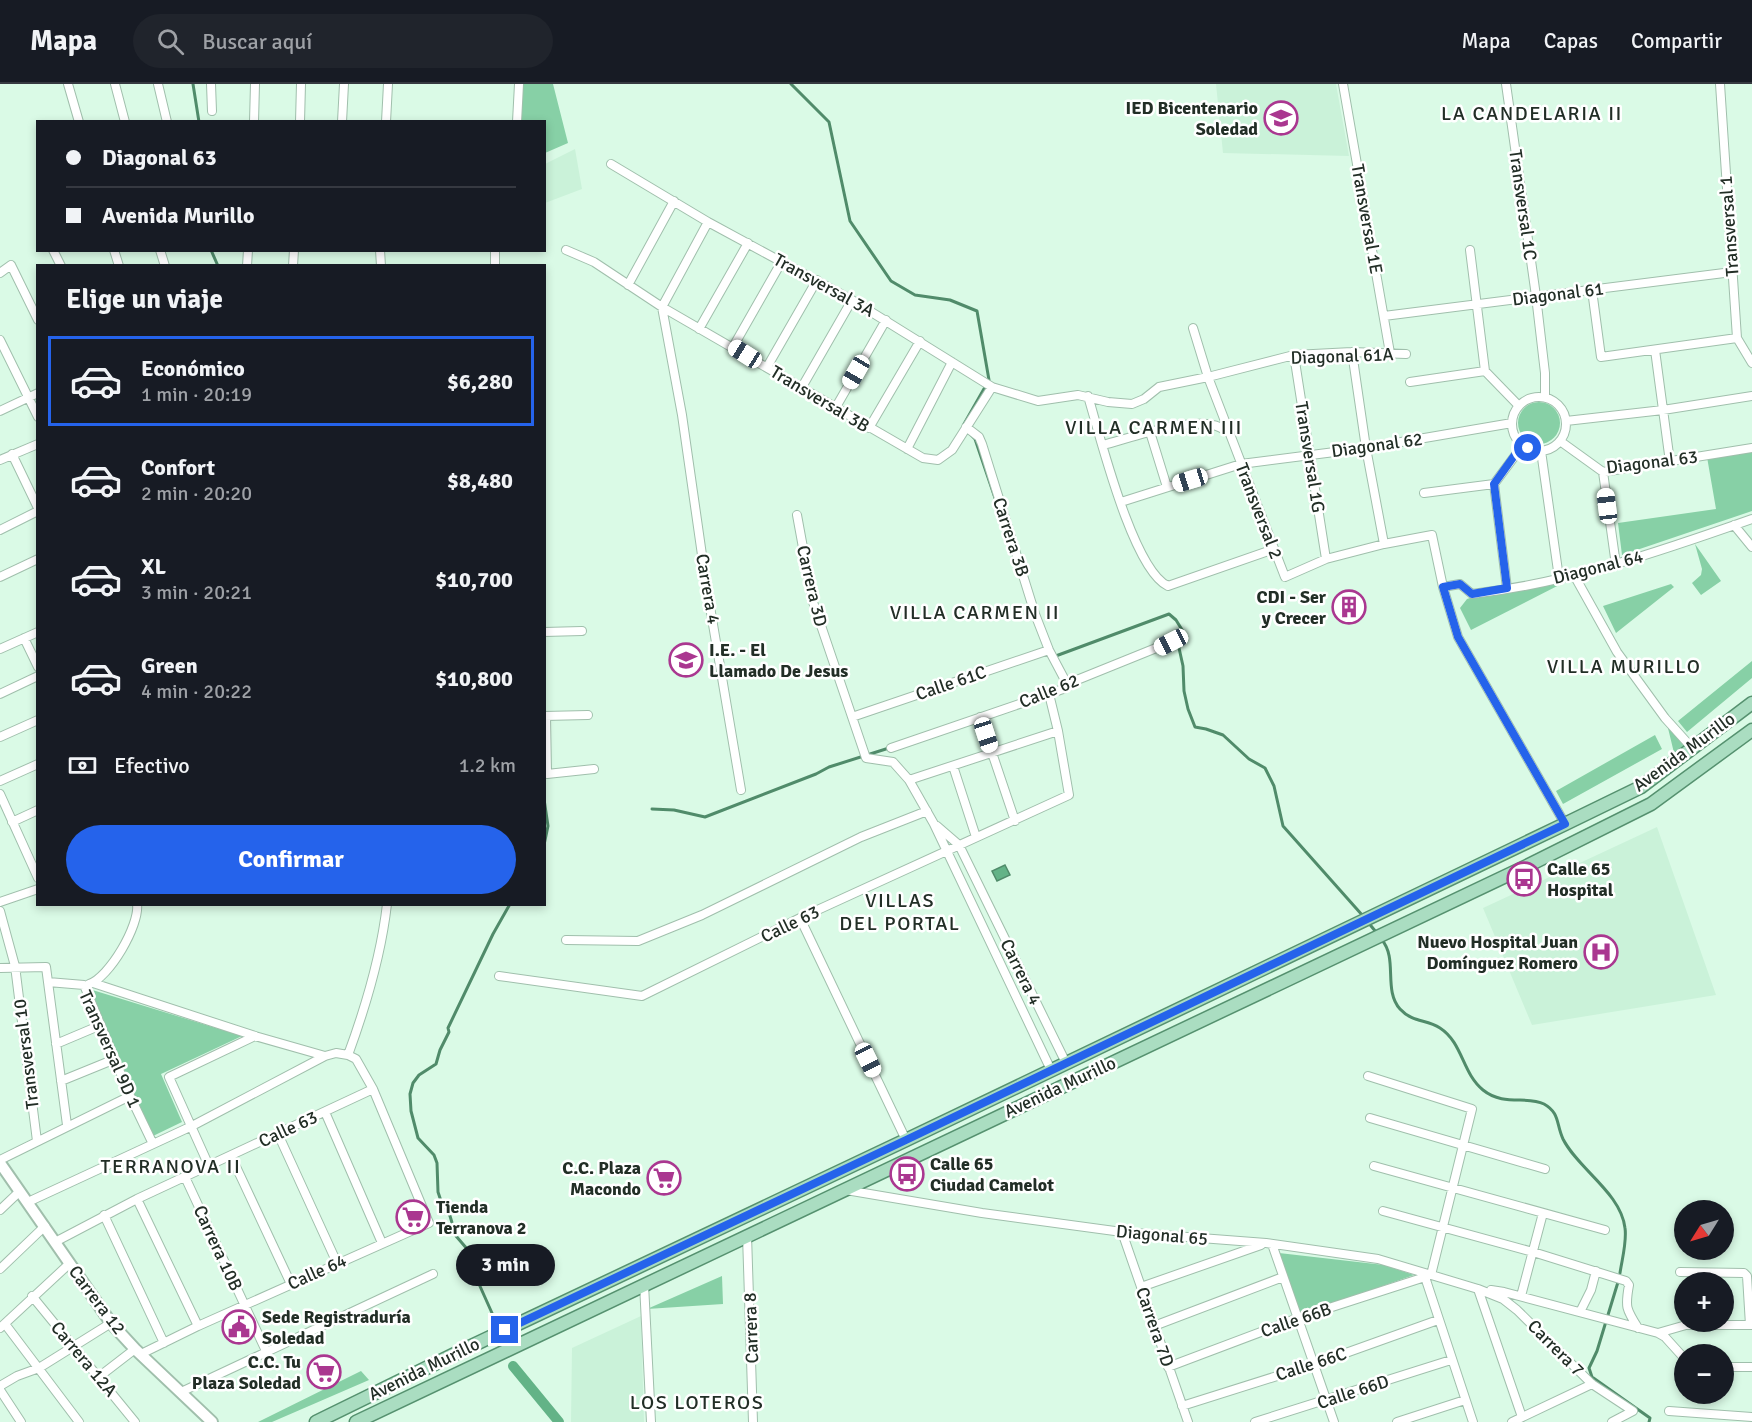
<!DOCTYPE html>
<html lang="es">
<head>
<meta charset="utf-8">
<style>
	body { margin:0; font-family:Signika,sans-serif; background:#20242c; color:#f1f3f6; height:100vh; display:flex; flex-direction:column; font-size:22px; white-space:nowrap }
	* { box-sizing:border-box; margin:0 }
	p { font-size:20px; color:#9ea1a6 }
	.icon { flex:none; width:33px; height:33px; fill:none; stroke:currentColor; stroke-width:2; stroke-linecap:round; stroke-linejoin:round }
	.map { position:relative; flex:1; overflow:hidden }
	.sheet { position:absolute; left:36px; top:180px; width:510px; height:642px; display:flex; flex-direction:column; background:#171b24; border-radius:0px; box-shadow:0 3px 9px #0003 }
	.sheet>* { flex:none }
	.guide { position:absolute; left:36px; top:36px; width:510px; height:132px; border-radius:0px; box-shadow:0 3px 9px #0003; display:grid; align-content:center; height:132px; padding:0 30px; background:#171b24 }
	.needle { width:39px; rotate:233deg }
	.fabs { position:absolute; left:1674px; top:1116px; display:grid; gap:12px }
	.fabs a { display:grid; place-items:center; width:60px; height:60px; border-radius:50%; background:#171b24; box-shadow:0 3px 9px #0003; font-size:30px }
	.end { position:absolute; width:27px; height:27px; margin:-14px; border:8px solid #2563eb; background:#fff; box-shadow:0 0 0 3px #fff }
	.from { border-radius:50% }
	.bubble { position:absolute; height:42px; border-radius:21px; background:#171b24; box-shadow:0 3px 9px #0003; font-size:20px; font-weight:700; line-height:42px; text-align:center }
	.car { position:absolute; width:18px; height:36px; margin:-18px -9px; border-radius:8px; box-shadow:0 0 4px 2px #0007; background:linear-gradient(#fff 24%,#345 0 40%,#fff 0 76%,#345 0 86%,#fff 0) }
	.guide b { display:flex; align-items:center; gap:21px; height:57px; font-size:22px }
	.guide b+b { border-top:2px solid #363941 }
	.guide i { width:15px; height:15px; background:#f1f3f6 }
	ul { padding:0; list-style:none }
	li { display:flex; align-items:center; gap:18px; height:90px; margin:0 12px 9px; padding:0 18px; border:3px solid transparent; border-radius:0px }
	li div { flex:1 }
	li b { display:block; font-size:22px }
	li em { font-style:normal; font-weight:700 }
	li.selected { border-color:#2563eb }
	li>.icon { width:54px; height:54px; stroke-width:1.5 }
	h2 { padding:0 30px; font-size:27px; line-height:72px }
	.pay { display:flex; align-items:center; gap:15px; height:66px; padding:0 30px; font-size:22px }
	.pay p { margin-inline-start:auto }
	.cta { display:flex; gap:12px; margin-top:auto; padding:12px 30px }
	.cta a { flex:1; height:69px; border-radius:36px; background:#2563eb; color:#fff; font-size:24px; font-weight:700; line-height:69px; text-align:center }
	header { display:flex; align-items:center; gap:36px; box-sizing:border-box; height:84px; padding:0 30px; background:#171b24; border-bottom:2px solid #363941 }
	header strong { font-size:28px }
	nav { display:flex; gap:33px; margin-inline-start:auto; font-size:21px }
	.search { width:420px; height:54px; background:#20242c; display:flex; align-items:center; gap:15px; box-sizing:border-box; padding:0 21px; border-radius:33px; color:#9ea1a6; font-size:22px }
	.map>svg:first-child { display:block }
	.built { fill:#caf2d9 }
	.green { fill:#87d0a6 }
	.water { fill:#63b387; stroke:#508b6a; stroke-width:1.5 }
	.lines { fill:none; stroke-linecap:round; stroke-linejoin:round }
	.stream { stroke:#508b6a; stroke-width:3 }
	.canal { stroke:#63b387; stroke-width:10 }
	.minor-casing { stroke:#a0bfac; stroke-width:10 }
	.secondary-casing { stroke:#a0bfac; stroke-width:14 }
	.primary-casing { stroke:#55916f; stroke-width:15 }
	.minor { stroke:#fff; stroke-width:8 }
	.secondary { stroke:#fff; stroke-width:10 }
	.primary { stroke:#aaddc1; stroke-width:12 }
	.route { stroke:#2563eb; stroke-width:8 }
	.labels { text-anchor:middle; stroke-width:5; stroke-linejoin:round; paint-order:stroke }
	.poi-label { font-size:18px; font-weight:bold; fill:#222e26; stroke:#fff; text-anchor:end }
	.street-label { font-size:18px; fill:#222e26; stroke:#fff }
	.neighbourhood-label { font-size:20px; letter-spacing:1.5px; fill:#222e26; stroke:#fff }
</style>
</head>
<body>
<header>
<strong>Mapa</strong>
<div class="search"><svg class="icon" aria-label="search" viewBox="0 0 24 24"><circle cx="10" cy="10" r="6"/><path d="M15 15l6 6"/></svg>Buscar aquí</div>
<nav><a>Mapa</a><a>Capas</a><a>Compartir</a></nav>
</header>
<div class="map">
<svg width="1752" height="1338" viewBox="0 0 1752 1338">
	<rect width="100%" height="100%" fill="#dafae6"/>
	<path class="built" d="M1216,0h120l13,72 -126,-3z
		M575,65l7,40 -37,14v-20l1,-1 -1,-18z
		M697,567l2,15 -23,3 -2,-15z
		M1657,743l59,168 -184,30 -49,-117z
		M641,1232l3,106h-73l1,-74z"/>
	<path class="green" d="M521,0h32l15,59 -23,10 -1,-31h-25z
		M1518 339a21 21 0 1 1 42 0a21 21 0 1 1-42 0Z
		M1752,366v61l-130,44 -4,-32 98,-14 -9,-52z
		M1695,460l26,37 -20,14 -9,-12 9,-8 1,-6z
		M1567,497l-96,49 -11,-22 7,-9 6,-2z
		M1671,500l3,3 -58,46 -13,-27z
		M1752,577v17l-65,54 -9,-11z
		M1667,640l20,25 -12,8z
		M1655,651l7,14 -99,55 -7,-13z
		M86,904l156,48 -81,38 21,48 -29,14z
		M1279,1169l105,12 30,10 -114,40z
		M722,1192l1,28 -76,5z
		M361,1287l8,9 -97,42h-14z"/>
	<path class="water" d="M1005,781l5,10 -13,6 -5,-10z"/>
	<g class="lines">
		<path class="stream" d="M193,0l6,38
			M791,0l38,38 21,99 41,60 24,14 35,5 27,11 12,69 -25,44
			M211,166l7,16
			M971,351l4,4 20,59
			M1053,573l116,-43 7,6 8,13 -5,15 4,18 1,25 4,18 7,18 11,2 17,6 26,24 16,9 9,18 9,40 80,90
			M544,715l4,27 -4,19
			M652,725l22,1 31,7 111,-43 13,-7 60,-19
			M1367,837l9,11
			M1382,856c16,19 1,50 18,69 13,14 26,10 40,19 23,15 22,45 43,62 21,17 44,5 61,14 16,9 12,20 19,35 15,30 58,54 62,89 2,14 -3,31 -5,45
			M1618,1198l-21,69 -8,17 3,9 58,41 -1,4
			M496,1238l-17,-38 -5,-27 -18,-21 -6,-20 -9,-15 -3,-9 -1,-29 -3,-8 -16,-17 -7,-27 -1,-17 3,-11 6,-8 17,-11 4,-14 9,-18 -1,-4 45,-94 17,-30"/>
		<path class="canal" d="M513,1282l46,56"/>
		<g class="minor-casing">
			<path id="minor" d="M68,0l11,38
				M115,0l10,38
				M158,0l9,38
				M211,0l1,27
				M1343,0l47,269
				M1506,0l30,212 9,77v24
				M1720,0l17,254 15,25
				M254,38l1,-38
				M300,38l1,-38
				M342,38l2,-38
				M386,38l2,-38
				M517,38l2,-38
				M611,80l97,58 144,78 140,87 46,14 40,-6 30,7 24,2 12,-5 15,-12 49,-10 86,-22 58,-3 54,2
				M708,138l-46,85 20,108 24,168 35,207
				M53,166l8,16
				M114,166l5,16
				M160,166l5,16
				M380,166l1,16
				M495,166v16
				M566,166l28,12 68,45 261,151 15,2 14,-10 40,-63
				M1470,166l15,121 34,35
				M247,182l1,-16
				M293,182l1,-16
				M0,189l11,-8 27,55
				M628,201l46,-84
				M1592,206l9,67 136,-19
				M1384,232l348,-44
				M1193,244l15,49 77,200 41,-18 58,-15 48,-9 11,52 15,50 107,187
				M699,245l49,-86
				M0,256l38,77
				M733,263l49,-86
				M1655,266l15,112
				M1352,268l14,96 18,96
				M1294,271l32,204
				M767,283l50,-87
				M1410,298l75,-11
				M802,303l50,-87
				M1088,312c12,40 45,174 80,190l106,-37
				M1512 340a27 27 0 1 1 54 0a27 27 0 1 1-54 0Z
				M836,323l50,-87
				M0,327l38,-18
				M1566,337l97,-11 89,-14
				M966,343l13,10 3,7 53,170 14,36 18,34
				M869,344l51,-87
				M1150,348l17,55
				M1560,357l43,31 149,-24
				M1103,361c30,-8 81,-26 110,-20 6,1 12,5 17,8
				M907,365l45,-87
				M1541,367l18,127
				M12,370l26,54
				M0,376l38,-16
				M1603,388l13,93
				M1494,400l13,104
				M1424,409l70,-9 29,-39
				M1121,418l120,-38 125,-16 146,-25
				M797,431l16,87 53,156 27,4 16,18 25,44 117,246
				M1734,441l18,22
				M0,446l38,-19
				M1574,491l43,77 48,66 28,31
				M0,493l38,-18
				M1443,503l17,-3 12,10c97,-11 189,-43 280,-75
				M544,548l38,-1
				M24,554l14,29
				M0,565l38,-17
				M0,610l38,-18
				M544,632l44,-1
				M546,632l1,58 47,-5
				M852,633l197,-67
				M980,633l35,104
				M0,653l38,-17
				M891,664l175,-60 1,-4 104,-42
				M953,682l23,71
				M909,696l149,-49
				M0,697l38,-17
				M0,710l38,84
				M12,738l26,-12
				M937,742l22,19 107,218
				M0,818l38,-13
				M0,827l15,55 22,175
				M800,834l106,222
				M566,856l72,1 64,-26 159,-78 66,-26
				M0,884l46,-1 21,158
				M499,892l143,20 158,-78 269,-123 -11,-64 -9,-37
				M48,898l36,3 46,111 23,48
				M93,899l162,53 70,20
				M89,900c20,-6 51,-59 48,-80
				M56,960l45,-19
				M1368,992l104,33 -41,166
				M61,997l54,-22
				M325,1028l57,131
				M1370,1034l175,51
				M278,1050l59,129
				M231,1072l60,128
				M0,1076l130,-64
				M209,1082l-40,-89 86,-41
				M1374,1082l231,64
				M185,1093l81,174
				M846,1106l136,23 140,19 144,11 112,16 100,30 25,10 14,11 75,74 41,27 -21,11
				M137,1115l61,127
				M28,1118l164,-76 133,-70 11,-3 12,2
				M0,1126l20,-19
				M1383,1127l150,41 93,29 3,4c-4,22 -3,24 9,43
				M104,1131l60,128
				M1122,1148l66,190
				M747,1151l6,187
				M55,1158l82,-43 236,-110
				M1272,1160l62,178
				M0,1185l45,-43
				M1680,1188l64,1 3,3 3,49
				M1424,1190l49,148
				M644,1200l7,138
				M1141,1203l120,-42
				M1478,1205l44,128
				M1491,1206l13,2 154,41 7,4 19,21
				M32,1212l103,126
				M1521,1212l22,-83
				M1580,1228l11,-22 5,-19
				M5,1240l74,98
				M1154,1242l129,-49
				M0,1244l69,-64
				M1658,1249l28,-8h66
				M141,1270l57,-28 231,-103 -56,-134 -17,-30 -8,-4c18,-49 33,-98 39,-151
				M1168,1283l130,-49 127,-41
				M1724,1283h28
				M100,1292l35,-27
				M0,1302l17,-10 22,-8 72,-45
				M0,1306l21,32
				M181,1308l252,-118
				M1182,1322l133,-42 123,-44
				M1669,1327l83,6
				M1255,1338l196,-62
				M1397,1338l68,-22
				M1512,1338l80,-38"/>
		</g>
		<g class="secondary-casing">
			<path id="secondary" d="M0,1079l111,160 24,26 77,73"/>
		</g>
		<g class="primary-casing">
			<path id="primary" d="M316,1338l147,-72 443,-210 659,-316 76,-37 111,-84
				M356,1338l1171,-556 124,-62 101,-74"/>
		</g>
		<use href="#minor" class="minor"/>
		<use href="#secondary" class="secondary"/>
		<use href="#primary" class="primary"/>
	</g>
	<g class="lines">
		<path class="route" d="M505,1246l401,-190 659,-316 -107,-187 -15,-50 17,-3 12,10 35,-6 -13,-104 28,-39 6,3"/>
	</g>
	<defs>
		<g id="school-ring" transform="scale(1.725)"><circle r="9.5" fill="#fff" stroke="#aa3790" stroke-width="1.5"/><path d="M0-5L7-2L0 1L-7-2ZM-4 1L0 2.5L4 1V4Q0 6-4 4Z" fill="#aa3790"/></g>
		<g id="building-ring" transform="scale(1.725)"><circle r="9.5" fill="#fff" stroke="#aa3790" stroke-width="1.5"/><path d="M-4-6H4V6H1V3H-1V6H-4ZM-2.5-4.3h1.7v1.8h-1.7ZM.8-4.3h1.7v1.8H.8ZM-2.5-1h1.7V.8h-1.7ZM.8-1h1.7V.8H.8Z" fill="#aa3790"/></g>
		<g id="bus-ring" transform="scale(1.725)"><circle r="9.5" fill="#fff" stroke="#aa3790" stroke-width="1.5"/><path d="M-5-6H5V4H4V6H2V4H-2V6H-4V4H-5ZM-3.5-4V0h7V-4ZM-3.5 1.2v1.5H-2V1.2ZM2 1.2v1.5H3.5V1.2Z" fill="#aa3790"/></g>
		<g id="hospital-ring" transform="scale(1.725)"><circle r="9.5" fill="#fff" stroke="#aa3790" stroke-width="1.5"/><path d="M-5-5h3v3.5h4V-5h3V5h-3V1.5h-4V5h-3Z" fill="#aa3790"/></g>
		<g id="supermarket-ring" transform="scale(1.725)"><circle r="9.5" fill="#fff" stroke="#aa3790" stroke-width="1.5"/><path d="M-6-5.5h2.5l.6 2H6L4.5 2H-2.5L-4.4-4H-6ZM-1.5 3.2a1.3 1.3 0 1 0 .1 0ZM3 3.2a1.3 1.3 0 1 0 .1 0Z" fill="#aa3790"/></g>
		<g id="civic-ring" transform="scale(1.725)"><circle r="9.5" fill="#fff" stroke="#aa3790" stroke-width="1.5"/><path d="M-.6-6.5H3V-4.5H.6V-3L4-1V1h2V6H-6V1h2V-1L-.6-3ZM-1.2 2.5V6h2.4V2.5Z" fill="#aa3790"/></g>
	</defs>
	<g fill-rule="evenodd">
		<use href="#school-ring" x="1281" y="34"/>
		<use href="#building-ring" x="1349" y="523"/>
		<use href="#school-ring" x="686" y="576"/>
		<use href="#bus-ring" x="1524" y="795"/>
		<use href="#hospital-ring" x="1601" y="868"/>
		<use href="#bus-ring" x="907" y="1090"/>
		<use href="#supermarket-ring" x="664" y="1094"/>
		<use href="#supermarket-ring" x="413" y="1133"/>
		<use href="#civic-ring" x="239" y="1243"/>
		<use href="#supermarket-ring" x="324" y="1288"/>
	</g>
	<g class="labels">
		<g class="poi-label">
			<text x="1258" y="30">IED Bicentenario<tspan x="1258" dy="21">Soledad</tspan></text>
			<text x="1326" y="519">CDI - Ser<tspan x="1326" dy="21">y Crecer</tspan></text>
			<text x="709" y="572" text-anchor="start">I.E. - El<tspan x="709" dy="21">Llamado De Jesus</tspan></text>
			<text x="1547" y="791" text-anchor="start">Calle 65<tspan x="1547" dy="21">Hospital</tspan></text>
			<text x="1578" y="864">Nuevo Hospital Juan<tspan x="1578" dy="21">Domínguez Romero</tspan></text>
			<text x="930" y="1086" text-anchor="start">Calle 65<tspan x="930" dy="21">Ciudad Camelot</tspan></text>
			<text x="641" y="1090">C.C. Plaza<tspan x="641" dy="21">Macondo</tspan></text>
			<text x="436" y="1129" text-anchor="start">Tienda<tspan x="436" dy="21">Terranova 2</tspan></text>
			<text x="262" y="1239" text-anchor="start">Sede Registraduría<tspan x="262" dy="21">Soledad</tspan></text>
			<text x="301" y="1284">C.C. Tu<tspan x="301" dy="21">Plaza Soledad</tspan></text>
		</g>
		<g class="street-label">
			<text transform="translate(1523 121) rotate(82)" y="6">Transversal 1C</text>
			<text transform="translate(1367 135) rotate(80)" y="6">Transversal 1E</text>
			<text transform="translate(1729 142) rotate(-94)" y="6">Transversal 1</text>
			<text transform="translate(824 201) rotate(29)" y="6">Transversal 3A</text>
			<text transform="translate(1558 210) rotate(-7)" y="6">Diagonal 61</text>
			<text transform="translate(1342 272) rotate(-2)" y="6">Diagonal 61A</text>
			<text transform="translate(820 315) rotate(31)" y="6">Transversal 3B</text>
			<text transform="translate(1377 361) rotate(-8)" y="6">Diagonal 62</text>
			<text transform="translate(1310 373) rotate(81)" y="6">Transversal 1G</text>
			<text transform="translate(1652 378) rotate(-7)" y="6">Diagonal 63</text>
			<text transform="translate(1259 427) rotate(69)" y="6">Transversal 2</text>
			<text transform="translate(1011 453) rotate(72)" y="6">Carrera 3B</text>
			<text transform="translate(1598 483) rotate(-14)" y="6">Diagonal 64</text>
			<text transform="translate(812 502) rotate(77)" y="6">Carrera 3D</text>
			<text transform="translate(708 505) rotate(80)" y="6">Carrera 4</text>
			<text transform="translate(951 599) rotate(-19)" y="6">Calle 61C</text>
			<text transform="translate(1049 607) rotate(-22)" y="6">Calle 62</text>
			<text transform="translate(1684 668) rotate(-36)" y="6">Avenida Murillo</text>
			<text transform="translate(790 840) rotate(-26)" y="6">Calle 63</text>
			<text transform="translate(1021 888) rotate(64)" y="6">Carrera 4</text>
			<text transform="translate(110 965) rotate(66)" y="6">Transversal 9D 1</text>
			<text transform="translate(26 970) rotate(-97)" y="6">Transversal 10</text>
			<text transform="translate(1060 1003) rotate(-25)" y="6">Avenida Murillo</text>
			<text transform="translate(288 1045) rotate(-25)" y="6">Calle 63</text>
			<text transform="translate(1162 1151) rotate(5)" y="6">Diagonal 65</text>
			<text transform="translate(218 1164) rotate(65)" y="6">Carrera 10B</text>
			<text transform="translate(317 1188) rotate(-24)" y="6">Calle 64</text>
			<text transform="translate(97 1216) rotate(53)" y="6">Carrera 12</text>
			<text transform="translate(1296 1236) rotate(-19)" y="6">Calle 66B</text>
			<text transform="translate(1155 1243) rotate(71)" y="6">Carrera 7D</text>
			<text transform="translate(751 1244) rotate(-92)" y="6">Carrera 8</text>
			<text transform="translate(1556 1264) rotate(45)" y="6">Carrera 7</text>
			<text transform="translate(84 1275) rotate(50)" y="6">Carrera 12A</text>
			<text transform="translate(1311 1280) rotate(-18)" y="6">Calle 66C</text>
			<text transform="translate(424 1285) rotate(-26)" y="6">Avenida Murillo</text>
			<text transform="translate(1353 1308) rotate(-18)" y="6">Calle 66D</text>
		</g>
		<g class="neighbourhood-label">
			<text x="1532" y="36">LA CANDELARIA II</text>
			<text x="1154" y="350">VILLA CARMEN III</text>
			<text x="975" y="535">VILLA CARMEN II</text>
			<text x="1624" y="589">VILLA MURILLO</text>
			<text x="900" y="823">VILLAS<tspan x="900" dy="23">DEL PORTAL</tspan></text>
			<text x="171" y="1089">TERRANOVA II</text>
			<text x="697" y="1325">LOS LOTEROS</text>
		</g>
	</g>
</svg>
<div class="fabs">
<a><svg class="needle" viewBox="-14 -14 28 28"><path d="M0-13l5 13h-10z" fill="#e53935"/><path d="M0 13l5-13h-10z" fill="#9ea1a6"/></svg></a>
<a>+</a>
<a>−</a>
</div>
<i class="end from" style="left:1528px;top:364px"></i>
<i class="end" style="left:505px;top:1246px"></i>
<div class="bubble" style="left:456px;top:1160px;width:99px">3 min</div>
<i class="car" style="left:745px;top:270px;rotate:302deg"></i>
<i class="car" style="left:856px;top:288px;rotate:210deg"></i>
<i class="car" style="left:1190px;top:396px;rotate:253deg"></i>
<i class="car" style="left:1607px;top:422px;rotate:353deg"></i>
<i class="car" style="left:1171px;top:558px;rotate:243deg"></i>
<i class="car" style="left:986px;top:651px;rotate:162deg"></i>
<i class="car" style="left:868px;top:976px;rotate:154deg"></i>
<div class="guide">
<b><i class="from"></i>Diagonal 63</b>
<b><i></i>Avenida Murillo</b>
</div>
<section class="sheet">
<h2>Elige un viaje</h2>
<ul>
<li class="selected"><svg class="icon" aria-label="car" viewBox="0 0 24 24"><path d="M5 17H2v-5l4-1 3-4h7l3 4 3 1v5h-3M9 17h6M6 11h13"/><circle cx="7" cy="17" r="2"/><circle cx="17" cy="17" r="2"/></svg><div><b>Económico</b><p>1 min · 20:19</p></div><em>$6,280</em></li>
<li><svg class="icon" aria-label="car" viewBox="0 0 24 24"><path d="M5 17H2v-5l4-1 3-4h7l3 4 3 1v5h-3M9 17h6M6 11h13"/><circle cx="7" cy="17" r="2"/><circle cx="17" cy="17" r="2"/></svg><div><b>Confort</b><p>2 min · 20:20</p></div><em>$8,480</em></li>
<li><svg class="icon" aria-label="car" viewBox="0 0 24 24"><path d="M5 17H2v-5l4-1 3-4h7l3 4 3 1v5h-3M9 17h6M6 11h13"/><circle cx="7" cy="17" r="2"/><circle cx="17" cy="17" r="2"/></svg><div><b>XL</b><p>3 min · 20:21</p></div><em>$10,700</em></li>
<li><svg class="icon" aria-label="car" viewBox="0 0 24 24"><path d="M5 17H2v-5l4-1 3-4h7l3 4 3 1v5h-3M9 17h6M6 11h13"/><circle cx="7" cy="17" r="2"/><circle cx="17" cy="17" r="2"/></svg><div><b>Green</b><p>4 min · 20:22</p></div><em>$10,800</em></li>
</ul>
<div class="pay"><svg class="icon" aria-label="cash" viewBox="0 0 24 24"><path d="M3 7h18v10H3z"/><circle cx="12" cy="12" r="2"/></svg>Efectivo<p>1.2 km</p></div>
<div class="cta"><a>Confirmar</a></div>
</section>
</div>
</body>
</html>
